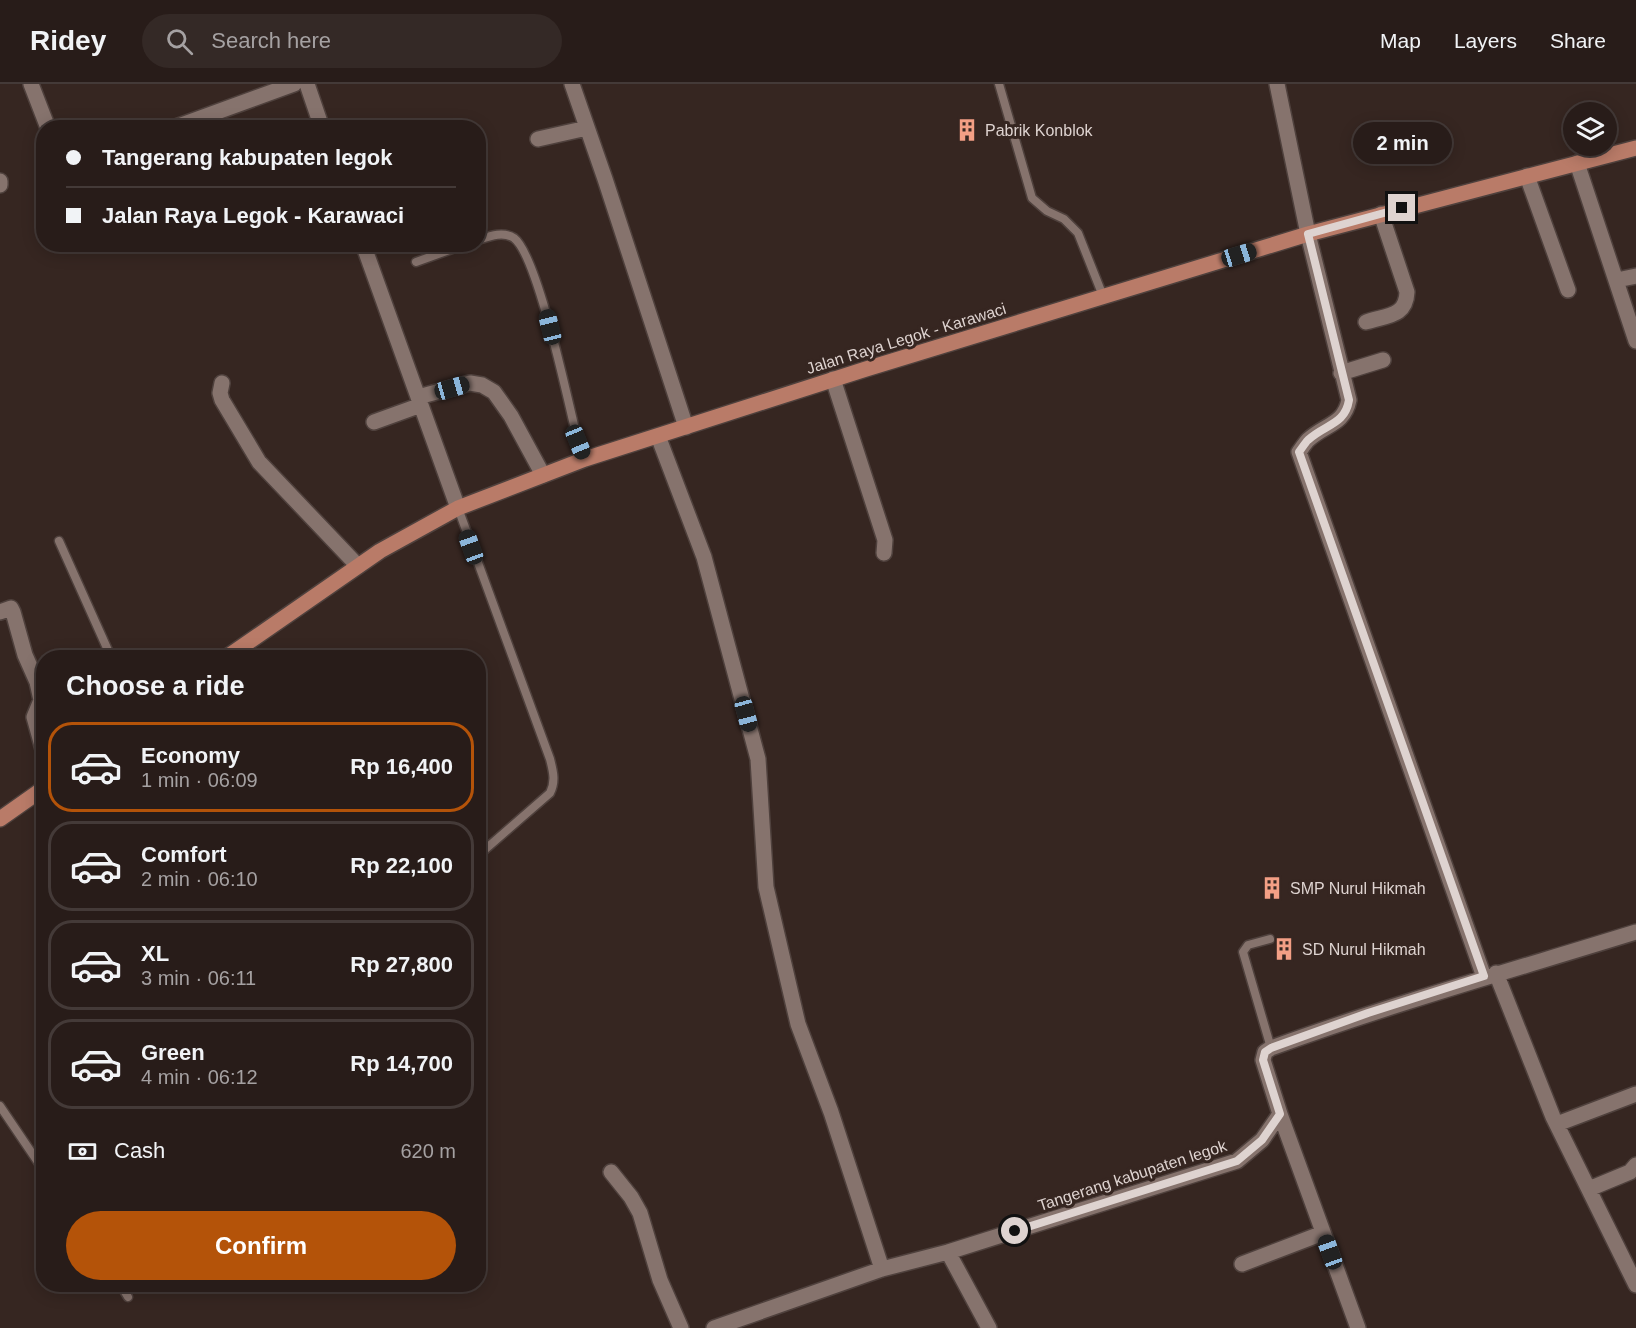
<!DOCTYPE html>
<html lang="en">
<head>
<meta charset="utf-8">
<style>
	body { margin:0; font-family:Arial,sans-serif; background:#342926; color:#f1f3f6; height:100vh; display:flex; flex-direction:column; font-size:22px; white-space:nowrap }
	* { box-sizing:border-box; margin:0 }
	p { font-size:20px; color:#a5a1a2 }
	.icon { flex:none; width:33px; height:33px; fill:none; stroke:currentColor; stroke-width:2; stroke-linecap:round; stroke-linejoin:round }
	.map { position:relative; flex:1; overflow:hidden }
	.side { position:absolute; left:36px; top:566px; width:450px; height:642px; display:flex; flex-direction:column; background:#281c19; border-radius:24px; box-shadow:0 3px 15px #0003,0 0 0 2px #443a38 }
	.side>* { flex:none }
	.top-card { position:absolute; left:36px; top:36px; width:450px; height:132px; border-radius:24px; box-shadow:0 3px 15px #0003,0 0 0 2px #443a38; display:grid; align-content:center; height:132px; padding:0 30px; background:#281c19 }
	.tools { position:absolute; left:1563px; top:18px; display:grid; gap:12px }
	.tools a { display:grid; place-items:center; width:54px; height:54px; border-radius:50%; background:#281c19; box-shadow:0 3px 15px #0003,0 0 0 2px #443a38; font-size:30px }
	.end { position:absolute; width:27px; height:27px; margin:-14px; border:8px solid #ded3d0; background:#111; box-shadow:0 0 0 3px #111 }
	.from { border-radius:50% }
	.bubble { position:absolute; height:42px; border-radius:21px; background:#281c19; box-shadow:0 3px 15px #0003,0 0 0 2px #443a38; font-size:20px; font-weight:800; line-height:42px; text-align:center }
	.car { position:absolute; width:18px; height:36px; margin:-18px -9px; border-radius:8px; box-shadow:0 0 4px 2px #0007; background:linear-gradient(#222 24%,#8ab4d8 0 40%,#222 0 76%,#8ab4d8 0 86%,#222 0) }
	.top-card b { display:flex; align-items:center; gap:21px; height:57px; font-size:22px }
	.top-card b+b { border-top:2px solid #443a38 }
	.top-card i { width:15px; height:15px; background:#f1f3f6 }
	ul { padding:0; list-style:none }
	li { display:flex; align-items:center; gap:18px; height:90px; margin:0 12px 9px; padding:0 18px; border:3px solid #443a38; border-radius:24px }
	li div { flex:1 }
	li b { display:block; font-size:22px }
	li em { font-style:normal; font-weight:800 }
	li.current { border-color:#b45309 }
	li>.icon { width:54px; height:54px; stroke-width:1.5 }
	h2 { padding:0 30px; font-size:27px; line-height:72px }
	.pay { display:flex; align-items:center; gap:15px; height:66px; padding:0 30px; font-size:22px }
	.pay p { margin-inline-start:auto }
	.button { display:flex; gap:12px; margin-top:auto; padding:12px 30px }
	.button a { flex:1; height:69px; border-radius:36px; background:#b45309; color:#fff; font-size:24px; font-weight:800; line-height:69px; text-align:center }
	header { display:flex; align-items:center; gap:36px; box-sizing:border-box; height:84px; padding:0 30px; background:#281c19; border-bottom:2px solid #443a38 }
	header strong { font-size:28px }
	nav { display:flex; gap:33px; margin-inline-start:auto; font-size:21px }
	.search { width:420px; height:54px; background:#342926; display:flex; align-items:center; gap:15px; box-sizing:border-box; padding:0 21px; border-radius:33px; color:#a5a1a2; font-size:22px }
	.map>svg:first-child { display:block }
	.lines { fill:none; stroke-linecap:round; stroke-linejoin:round }
	.service-casing { stroke:#4f413d; stroke-width:11 }
	.minor-casing { stroke:#4f413d; stroke-width:18 }
	.tertiary-casing { stroke:#4f413d; stroke-width:18 }
	.primary-casing { stroke:#4f413d; stroke-width:18 }
	.service { stroke:#86736d; stroke-width:8 }
	.minor { stroke:#86736d; stroke-width:15 }
	.tertiary { stroke:#86736d; stroke-width:15 }
	.primary { stroke:#b97b68; stroke-width:15 }
	.route { stroke:#ded3d0; stroke-width:8 }
	.labels { text-anchor:middle; stroke-width:6; stroke-linejoin:round; paint-order:stroke }
	.poi-label { font-size:16px; fill:#ded3d0; stroke:#362621; text-anchor:start }
	.street-label { font-size:16px; fill:#ded3d0; stroke:#362621 }
</style>
</head>
<body>
<header>
<strong>Ridey</strong>
<div class="search"><svg class="icon" aria-label="search" viewBox="0 0 24 24"><circle cx="10" cy="10" r="6"/><path d="M15 15l6 6"/></svg>Search here</div>
<nav><a>Map</a><a>Layers</a><a>Share</a></nav>
</header>
<div class="map">
<svg width="1636" height="1244" viewBox="0 0 1636 1244">
	<rect width="100%" height="100%" fill="#362621"/>
	<g class="lines">
		<g class="service-casing">
			<path id="service" d="M999,0l33,114 15,13 17,8 14,14 25,63
				M478,156c12,-4 25,-9 36,-2 24,18 55,168 64,204l7,17
				M416,178l50,-18
				M458,424l92,251c3,12 6,22 0,34l-69,60
				M59,457l52,116
				M1270,855l-22,6 -5,7 28,96
				M0,1022l44,65
				M120,1200l8,13"/>
		</g>
		<g class="minor-casing">
			<path id="minor" d="M31,0l17,44
				M307,0l15,44
				M572,0l33,95 81,248
				M173,44l121,-44
				M538,55l49,-11
				M1577,79l59,178
				M1527,92l41,114
				M0,97v4
				M1308,150l41,166c-5,25 -24,24 -41,40 -3,3 -6,8 -9,12l185,525
				M363,160l95,264
				M1617,196l19,-4
				M1366,238c21,-7 40,-5 41,-30l-26,-78
				M1341,289l42,-13
				M833,295l52,161 -1,13
				M222,299l-2,10 2,7 37,62 99,104
				M418,313l52,-14 12,2 12,7 17,24 32,59
				M374,338l47,-17
				M658,352l46,121 54,202 8,128 32,137 33,88 51,157
				M0,528l11,-4 2,4 12,43 12,27 4,18 -7,17 10,36
				M1496,889l57,144 83,168
				M1280,1030l78,214
				M1557,1040l79,-30
				M611,1088l20,25 9,16 20,67 21,48
				M1589,1105l41,-17 6,-7
				M948,1168l41,76
				M1242,1180l81,-31
				M714,1244l168,-59 66,-17 289,-91 25,-21 18,-26 -17,-54 2,-8 6,-4c121,-44 242,-78 365,-116"/>
		</g>
		<g class="tertiary-casing">
			<path id="tertiary" d="M1277,0l31,150"/>
		</g>
		<g class="primary-casing">
			<path id="primary" d="M227,573l153,-106 78,-43 127,-49 281,-90 442,-135 328,-86
				M0,735l44,-31"/>
		</g>
		<use href="#service" class="service"/>
		<use href="#minor" class="minor"/>
		<use href="#tertiary" class="tertiary"/>
		<use href="#primary" class="primary"/>
	</g>
	<g class="lines">
		<path class="route" d="M1015,1147l222,-70 25,-21 18,-26 -17,-54 2,-8 6,-4 97,-35 116,-37 -185,-524c3,-4 6,-9 9,-12 17,-16 37,-15 41,-40l-41,-166 94,-26"/>
	</g>
	<defs>
		<g id="building-bare" transform="scale(1.8)"><path d="M-4-6H4V6H1V3H-1V6H-4ZM-2.5-4.3h1.7v1.8h-1.7ZM.8-4.3h1.7v1.8H.8ZM-2.5-1h1.7V.8h-1.7ZM.8-1h1.7V.8H.8Z" fill="#f39f85" stroke="#362621" stroke-width="2.5" paint-order="stroke"/></g>
	</defs>
	<g fill-rule="evenodd">
		<use href="#building-bare" x="967" y="46"/>
		<use href="#building-bare" x="1272" y="804"/>
		<use href="#building-bare" x="1284" y="865"/>
	</g>
	<g class="labels">
		<g class="poi-label">
			<text x="985" y="52">Pabrik Konblok</text>
			<text x="1290" y="810">SMP Nurul Hikmah</text>
			<text x="1302" y="871">SD Nurul Hikmah</text>
		</g>
		<g class="street-label">
			<text transform="translate(906 254) rotate(-17)" y="6">Jalan Raya Legok - Karawaci</text>
			<text transform="translate(1132 1091) rotate(-18)" y="6">Tangerang kabupaten legok</text>
		</g>
	</g>
</svg>
<div class="tools">
<a><svg class="icon" aria-label="layers" viewBox="0 0 24 24"><path d="M12 4l9 5-9 5-9-5zM3 14l9 5 9-5"/></svg></a>
</div>
<i class="end from" style="left:1015px;top:1147px"></i>
<i class="end" style="left:1402px;top:124px"></i>
<div class="bubble" style="left:1353px;top:38px;width:99px">2 min</div>
<i class="car" style="left:1239px;top:171px;rotate:73deg"></i>
<i class="car" style="left:550px;top:243px;rotate:346deg"></i>
<i class="car" style="left:452px;top:304px;rotate:74deg"></i>
<i class="car" style="left:578px;top:358px;rotate:158deg"></i>
<i class="car" style="left:471px;top:463px;rotate:340deg"></i>
<i class="car" style="left:746px;top:630px;rotate:165deg"></i>
<i class="car" style="left:1330px;top:1168px;rotate:340deg"></i>
<div class="top-card">
<b><i class="from"></i>Tangerang kabupaten legok</b>
<b><i></i>Jalan Raya Legok - Karawaci</b>
</div>
<section class="side">
<h2>Choose a ride</h2>
<ul>
<li class="current"><svg class="icon" aria-label="car" viewBox="0 0 24 24"><path d="M5 17H2v-5l4-1 3-4h7l3 4 3 1v5h-3M9 17h6M6 11h13"/><circle cx="7" cy="17" r="2"/><circle cx="17" cy="17" r="2"/></svg><div><b>Economy</b><p>1 min · 06:09</p></div><em>Rp 16,400</em></li>
<li><svg class="icon" aria-label="car" viewBox="0 0 24 24"><path d="M5 17H2v-5l4-1 3-4h7l3 4 3 1v5h-3M9 17h6M6 11h13"/><circle cx="7" cy="17" r="2"/><circle cx="17" cy="17" r="2"/></svg><div><b>Comfort</b><p>2 min · 06:10</p></div><em>Rp 22,100</em></li>
<li><svg class="icon" aria-label="car" viewBox="0 0 24 24"><path d="M5 17H2v-5l4-1 3-4h7l3 4 3 1v5h-3M9 17h6M6 11h13"/><circle cx="7" cy="17" r="2"/><circle cx="17" cy="17" r="2"/></svg><div><b>XL</b><p>3 min · 06:11</p></div><em>Rp 27,800</em></li>
<li><svg class="icon" aria-label="car" viewBox="0 0 24 24"><path d="M5 17H2v-5l4-1 3-4h7l3 4 3 1v5h-3M9 17h6M6 11h13"/><circle cx="7" cy="17" r="2"/><circle cx="17" cy="17" r="2"/></svg><div><b>Green</b><p>4 min · 06:12</p></div><em>Rp 14,700</em></li>
</ul>
<div class="pay"><svg class="icon" aria-label="cash" viewBox="0 0 24 24"><path d="M3 7h18v10H3z"/><circle cx="12" cy="12" r="2"/></svg>Cash<p>620 m</p></div>
<div class="button"><a>Confirm</a></div>
</section>
</div>
</body>
</html>
